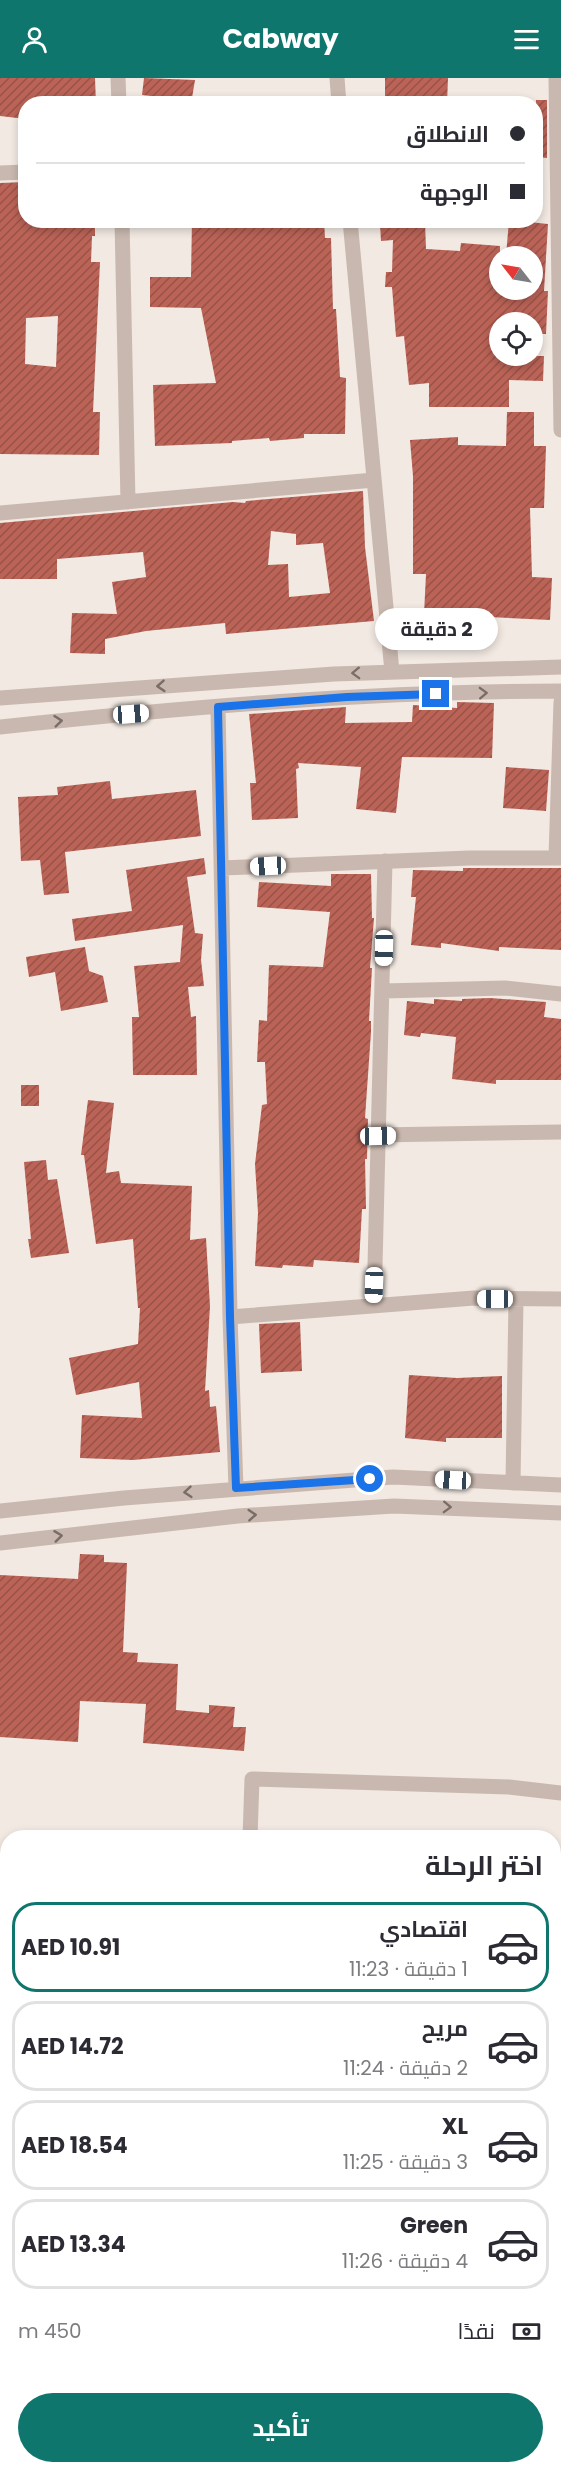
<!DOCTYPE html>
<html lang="ar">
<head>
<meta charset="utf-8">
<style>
	body { margin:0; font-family:Poppins,Cairo,sans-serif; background:#f7f7f7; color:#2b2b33; direction:rtl; height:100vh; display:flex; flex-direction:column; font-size:22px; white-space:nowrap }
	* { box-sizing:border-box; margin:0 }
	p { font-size:20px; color:#7c7c81 }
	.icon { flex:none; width:33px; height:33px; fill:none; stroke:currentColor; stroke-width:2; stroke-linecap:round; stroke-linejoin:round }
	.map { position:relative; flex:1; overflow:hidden; direction:ltr }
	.drawer { position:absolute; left:0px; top:1752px; width:561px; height:644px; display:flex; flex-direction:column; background:#fff; border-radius:24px 24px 0 0; box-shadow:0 3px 9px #0003; direction:rtl }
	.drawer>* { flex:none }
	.guide { position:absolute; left:18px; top:18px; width:525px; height:132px; border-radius:24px; box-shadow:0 3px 9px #0003; direction:rtl; display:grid; align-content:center; height:132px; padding:0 18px; background:#fff }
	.needle { width:39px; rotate:301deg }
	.tools { position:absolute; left:489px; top:168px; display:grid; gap:12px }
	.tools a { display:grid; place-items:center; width:54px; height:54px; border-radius:50%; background:#fff; box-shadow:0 3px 9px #0003; font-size:30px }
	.end { position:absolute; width:27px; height:27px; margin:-14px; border:8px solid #1a73e8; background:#fff; box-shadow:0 0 0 3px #fff }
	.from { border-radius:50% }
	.bubble { position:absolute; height:42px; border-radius:21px; background:#fff; box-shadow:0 3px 9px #0003; font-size:20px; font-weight:700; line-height:42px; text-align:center; direction:rtl }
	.car { position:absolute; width:18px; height:36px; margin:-18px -9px; border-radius:8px; box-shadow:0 0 4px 2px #0007; background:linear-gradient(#fff 24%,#345 0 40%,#fff 0 76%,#345 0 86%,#fff 0) }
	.guide b { display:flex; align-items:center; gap:21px; height:57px; font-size:22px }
	.guide b+b { border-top:2px solid #e1e1e2 }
	.guide i { width:15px; height:15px; background:#2b2b33 }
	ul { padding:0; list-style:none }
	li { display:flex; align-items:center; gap:18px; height:90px; margin:0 12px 9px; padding:0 6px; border:3px solid #e1e1e2; border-radius:24px }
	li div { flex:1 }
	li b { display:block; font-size:22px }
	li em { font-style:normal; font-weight:700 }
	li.on { border-color:#0f766e }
	li>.icon { width:54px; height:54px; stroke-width:1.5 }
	h2 { padding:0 18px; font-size:27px; line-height:72px }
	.pay { display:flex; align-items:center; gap:15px; height:66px; padding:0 18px; font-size:22px }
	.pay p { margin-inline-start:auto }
	.primary-button { display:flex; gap:12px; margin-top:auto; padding:12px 18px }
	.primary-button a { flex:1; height:69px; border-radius:36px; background:#0f766e; color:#fff; font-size:24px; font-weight:700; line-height:69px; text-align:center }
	header { display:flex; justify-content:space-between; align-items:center; height:78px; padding:0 18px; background:#0f766e; color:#fff; font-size:27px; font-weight:700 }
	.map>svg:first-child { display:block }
	.building { fill:url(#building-hatch); fill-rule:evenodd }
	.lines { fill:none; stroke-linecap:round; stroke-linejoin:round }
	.minor { stroke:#c9b8af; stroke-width:15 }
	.oneway { stroke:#7a6d67 }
	.route { stroke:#1a73e8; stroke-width:8 }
</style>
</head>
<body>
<header><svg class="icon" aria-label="menu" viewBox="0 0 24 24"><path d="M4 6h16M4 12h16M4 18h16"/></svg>Cabway<svg class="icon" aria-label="person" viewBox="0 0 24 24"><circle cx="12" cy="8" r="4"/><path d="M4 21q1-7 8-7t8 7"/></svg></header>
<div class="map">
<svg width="561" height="2395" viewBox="0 0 561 2395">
	<defs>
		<pattern id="building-hatch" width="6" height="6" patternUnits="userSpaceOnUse" patternTransform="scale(1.5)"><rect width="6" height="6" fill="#bb6357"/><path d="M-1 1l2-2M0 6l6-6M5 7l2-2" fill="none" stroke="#995248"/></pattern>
	</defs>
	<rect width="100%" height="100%" fill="#f2e9e2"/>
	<path class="building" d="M0,0h95l1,26h-70v15l-26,-3z
		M144,0l51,2 -4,24h-41l1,-8 -9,-1z
		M385,0h63l-1,26h-62z
		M536,22h11v58l-11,-1z
		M26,104v38h69v16h-3l-1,26h9l-7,150h7l-1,43 -99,-1v-271zM58,238l-2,51 -31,-3 1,-46z
		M192,142h132l1,18h6l2,71h3l4,68 6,1 -1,56h-41v4l-34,3 -1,-3 -37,3v2l-77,3 -2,-61 63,-2 -15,-75 -51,-1v-30h41z
		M509,142l39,4 -4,67h4l-2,43h-14v-12h-32v34h44l-1,25 -34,-1v27h-80v-24l-20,2 -5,-49 -8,1 -4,-50h-7l1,-15h6l1,-32 -12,1 -1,-17 45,-2 1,27 34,2 1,-8 39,3v44l32,1v-35h-26z
		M507,334h27v34h12l-2,62h-14l2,69 20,1 -2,42 -126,-6 2,-40h-13v-98l-3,-36 48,-3v8l48,1z
		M363,413l2,56 9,74 -148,13 -1,-11 -79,8 -41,8v15l-35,-1 2,-40 45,1 -5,-32 34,-5 -3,-25 -86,7v20h-57v-56l233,-21 12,1 1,-2zM271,453l25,3v11l27,-2 7,50 -41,4 -1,-33 -20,1z
		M457,624l37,1 -2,55 -90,-1 -6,56 -40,-4 5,-42 -63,-4 1,5 -3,1 2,49 -46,2 -2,-37h6l-7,-69 97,-7 -1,16 67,-1 1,-17 44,3z
		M506,689l43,3 -3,41 -43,-3z
		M110,703l2,18 84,-9 5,46 -136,16 4,41 -25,2 -4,-35 -19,1 -3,-64 40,-2 -1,-8z
		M204,780l2,16 -19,3 8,56 8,1 -2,26 3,26 -16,1 3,30 5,-1 1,59h-64l-1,-58h7l-5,-51 46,-4 3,-37 -108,16 -3,-22 60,-8 -6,-41z
		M463,790h98v82l-62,-3v4l-58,-8v5l-30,-3 5,-48h-5l2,-27 50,1z
		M331,796h40l1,44h2l-4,50h2l-3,53h2v11l-6,86 3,1 -1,40h-2l1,50h-4l-3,54 -45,-3 -1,7 -30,-2 -1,3 -27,-2 3,-53 -3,-49 7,-59 5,-1 -2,-42h-8l2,-42 8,1 2,-56 54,2 7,-55 -73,-5 2,-25 72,4z
		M85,869l4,24 14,5 5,26 -47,9 -6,-39 -26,5 -3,-20z
		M490,920l56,4 -2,15 17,2v61h-65v4l-44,-5 4,-42 -35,-4 -1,4 -16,-2 3,-34 27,3v-5l28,2v-2z
		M21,1007h18v21h-18z
		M88,1022l26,3 -8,70 13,-2 2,12 71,3 -2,54 16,-2 4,68 -5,85 4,-1 1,17 6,-1 4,46 -87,8 -53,-2 2,-43 60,3 -3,-36 -63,13 -7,-37 69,-14 2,-36h-2l-5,-69 -37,5 -12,-89h-3z
		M46,1082l2,20 9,-1 12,74 -38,5 -3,-19h3l-7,-77z
		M300,1244l2,49 -41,2 -2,-49z
		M409,1297l48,3 45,-2v62h-56v4l-41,-4z
		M80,1476l24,1v7l23,1 -4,89 15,1 -1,9 41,2 -2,46 33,3v-8l26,2 -2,20h13l-2,24 -101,-8 3,-39 -66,-3 -2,41 -78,-5v-162l78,4z"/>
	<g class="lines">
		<path class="minor" d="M118,0l1,26
			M337,0l2,26
			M556,0l5,352
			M0,95l26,-1
			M122,142l6,282
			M350,142l42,452
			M0,435l374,-33
			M0,620l334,-24 227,-7
			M218,629l12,610 6,171
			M0,649c186,-20 374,-36 561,-36
			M556,779l5,-155
			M222,790l247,-10h92
			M383,913l122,-3 56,6
			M378,1057l183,-3
			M374,1228l11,-445
			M230,1239l244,-19 87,1
			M513,1405l3,-184
			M0,1433l124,-13 269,-21 168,8
			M0,1465l238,-27 156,-10 167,7
			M250,1760l2,-59 257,8 52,6
			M554,1845l7,1
			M0,1976h8
			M554,2007h7
			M0,2011h8
			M554,2038h7
			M164,2395l1,-7
			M339,2395v-7
			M375,2395l1,-7"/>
	</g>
	<defs><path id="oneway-chevron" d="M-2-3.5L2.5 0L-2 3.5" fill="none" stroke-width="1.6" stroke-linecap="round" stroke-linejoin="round" transform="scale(1.5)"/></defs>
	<g class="oneway">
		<use href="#oneway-chevron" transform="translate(356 595) rotate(178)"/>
		<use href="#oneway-chevron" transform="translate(161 608) rotate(176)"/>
		<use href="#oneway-chevron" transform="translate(483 615) rotate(-2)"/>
		<use href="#oneway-chevron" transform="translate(58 643) rotate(-6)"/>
		<use href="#oneway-chevron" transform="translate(188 1414) rotate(175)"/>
		<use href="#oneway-chevron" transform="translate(447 1429) rotate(2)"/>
		<use href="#oneway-chevron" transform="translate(252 1437) rotate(-4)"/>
		<use href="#oneway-chevron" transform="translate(58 1458) rotate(-7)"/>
	</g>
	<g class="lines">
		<path class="route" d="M370,1401l-134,9 -6,-171 -12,-610 129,-10 89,-3"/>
	</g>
</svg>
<div class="tools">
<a><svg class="needle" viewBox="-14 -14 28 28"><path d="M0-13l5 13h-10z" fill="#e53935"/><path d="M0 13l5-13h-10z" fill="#7c7c81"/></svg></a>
<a><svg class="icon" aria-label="locate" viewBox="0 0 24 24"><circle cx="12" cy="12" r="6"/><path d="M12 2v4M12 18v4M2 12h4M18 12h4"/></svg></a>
</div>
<i class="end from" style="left:370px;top:1401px"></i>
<i class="end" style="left:436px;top:616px"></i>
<div class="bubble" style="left:375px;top:530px;width:123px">2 دقيقة</div>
<i class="car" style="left:131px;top:636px;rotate:86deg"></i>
<i class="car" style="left:268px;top:788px;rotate:267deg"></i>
<i class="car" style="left:384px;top:870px;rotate:181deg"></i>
<i class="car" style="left:378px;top:1058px;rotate:89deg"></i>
<i class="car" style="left:374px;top:1207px;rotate:182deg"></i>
<i class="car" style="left:495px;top:1221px;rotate:270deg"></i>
<i class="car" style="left:453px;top:1402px;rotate:273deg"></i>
<div class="guide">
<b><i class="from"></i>الانطلاق</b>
<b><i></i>الوجهة</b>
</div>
<section class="drawer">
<h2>اختر الرحلة</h2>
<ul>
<li class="on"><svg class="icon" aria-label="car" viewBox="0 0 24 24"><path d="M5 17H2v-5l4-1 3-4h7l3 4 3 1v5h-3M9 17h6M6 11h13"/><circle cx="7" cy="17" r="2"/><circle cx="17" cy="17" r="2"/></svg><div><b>اقتصادي</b><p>1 دقيقة · 11:23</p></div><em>AED 10.91</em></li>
<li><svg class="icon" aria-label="car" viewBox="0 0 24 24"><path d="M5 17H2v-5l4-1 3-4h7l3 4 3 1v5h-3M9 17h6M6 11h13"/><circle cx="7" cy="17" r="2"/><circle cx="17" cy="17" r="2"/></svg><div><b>مريح</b><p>2 دقيقة · 11:24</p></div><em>AED 14.72</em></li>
<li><svg class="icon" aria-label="car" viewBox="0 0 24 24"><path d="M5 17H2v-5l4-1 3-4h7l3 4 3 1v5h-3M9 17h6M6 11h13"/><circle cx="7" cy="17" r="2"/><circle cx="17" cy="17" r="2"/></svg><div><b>XL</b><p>3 دقيقة · 11:25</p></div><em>AED 18.54</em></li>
<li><svg class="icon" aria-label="car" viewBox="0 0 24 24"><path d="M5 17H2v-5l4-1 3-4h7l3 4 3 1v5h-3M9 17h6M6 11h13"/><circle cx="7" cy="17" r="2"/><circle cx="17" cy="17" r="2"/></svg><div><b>Green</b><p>4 دقيقة · 11:26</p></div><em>AED 13.34</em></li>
</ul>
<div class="pay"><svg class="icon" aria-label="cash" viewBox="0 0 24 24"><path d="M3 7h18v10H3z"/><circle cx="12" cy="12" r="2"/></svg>نقدًا<p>450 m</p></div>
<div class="primary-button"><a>تأكيد</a></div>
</section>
</div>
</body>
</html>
